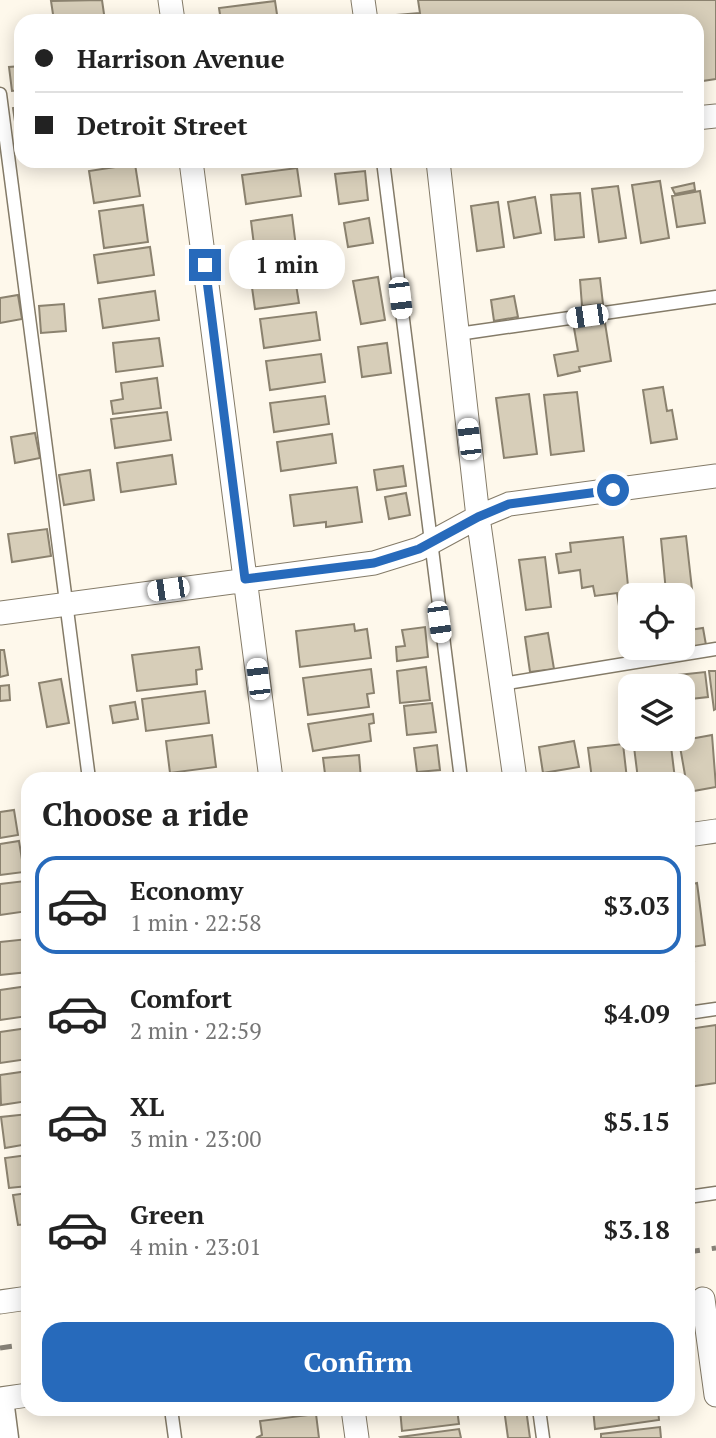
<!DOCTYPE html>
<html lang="en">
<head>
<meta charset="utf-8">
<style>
	body { margin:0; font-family:"PT Serif",serif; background:#f2f2f2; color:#222; height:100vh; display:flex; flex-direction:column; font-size:26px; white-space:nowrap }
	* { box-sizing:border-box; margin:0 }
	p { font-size:23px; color:#767676 }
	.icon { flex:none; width:38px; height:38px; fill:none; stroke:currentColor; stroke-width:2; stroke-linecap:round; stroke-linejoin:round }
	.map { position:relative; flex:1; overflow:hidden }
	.sheet { position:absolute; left:21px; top:772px; width:674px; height:644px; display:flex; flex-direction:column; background:#fff; border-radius:21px; box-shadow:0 4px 18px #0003 }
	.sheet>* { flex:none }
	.banner { position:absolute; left:14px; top:14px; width:690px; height:154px; border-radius:21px; box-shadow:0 4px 18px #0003; display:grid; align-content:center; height:154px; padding:0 21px; background:#fff }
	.tools { position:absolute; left:618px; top:583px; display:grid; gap:14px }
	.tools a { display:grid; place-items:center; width:77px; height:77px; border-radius:14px; background:#fff; box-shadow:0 4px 18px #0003; font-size:35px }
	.end { position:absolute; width:32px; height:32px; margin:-16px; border:9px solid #276abb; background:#fff; box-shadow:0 0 0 4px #fff }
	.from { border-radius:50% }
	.bubble { position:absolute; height:49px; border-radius:21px; background:#fff; box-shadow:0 4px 18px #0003; font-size:23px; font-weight:800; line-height:49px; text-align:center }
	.car { position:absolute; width:21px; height:42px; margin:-21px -10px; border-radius:9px; box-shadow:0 0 5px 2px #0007; background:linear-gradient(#fff 24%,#345 0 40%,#fff 0 76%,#345 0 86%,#fff 0) }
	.banner b { display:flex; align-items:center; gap:24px; height:66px; font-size:26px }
	.banner b+b { border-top:2px solid #e0e0e0 }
	.banner i { width:18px; height:18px; background:#222 }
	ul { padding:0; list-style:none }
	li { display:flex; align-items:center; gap:21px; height:98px; margin:0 14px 10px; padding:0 7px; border:4px solid transparent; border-radius:21px }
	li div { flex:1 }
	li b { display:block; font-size:26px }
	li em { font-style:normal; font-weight:800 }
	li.active { border-color:#276abb }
	li>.icon { width:63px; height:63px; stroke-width:1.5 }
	h2 { padding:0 21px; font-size:32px; line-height:84px }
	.button { display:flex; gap:14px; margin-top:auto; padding:14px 21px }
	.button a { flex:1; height:80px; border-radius:21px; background:#276abb; color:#fff; font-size:28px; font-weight:800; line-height:80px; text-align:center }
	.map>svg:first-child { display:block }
	.building { fill:#d7ceb9; stroke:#8b826f; stroke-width:2 }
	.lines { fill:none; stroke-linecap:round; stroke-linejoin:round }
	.service-casing { stroke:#847b68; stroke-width:15 }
	.minor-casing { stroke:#847b68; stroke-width:25 }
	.tertiary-casing { stroke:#847b68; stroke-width:31 }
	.service { stroke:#fff; stroke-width:12 }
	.minor { stroke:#fff; stroke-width:23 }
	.tertiary { stroke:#fff; stroke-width:28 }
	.rail { stroke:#868177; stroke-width:5; stroke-dasharray:12 12; stroke-linecap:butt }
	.route { stroke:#276abb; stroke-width:9 }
</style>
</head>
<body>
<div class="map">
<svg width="716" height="1438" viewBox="0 0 716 1438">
	<rect width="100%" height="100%" fill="#fef8eb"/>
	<path class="building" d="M102,0l3,21h-51l-3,-20z
		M418,0h298v79l-20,3v-61h-298l-1,-6 23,-2z
		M275,1l3,20h-57l-2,-13z
		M21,66v24l-9,1 -3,-24z
		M21,107v27l-4,1 -4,-27z
		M135,164l5,32 -46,7 -5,-32z
		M297,168l4,28 -55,8 -4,-29z
		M365,171l3,29 -29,4 -4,-30z
		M660,181l9,57 -28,5 -9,-58z
		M694,183l1,7 -20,4 -3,-6z
		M618,186l8,52 -27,4 -7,-53z
		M700,191l5,32 -28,4 -5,-31z
		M580,193l4,44 -29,3 -4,-45z
		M535,197l6,36 -27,5 -6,-36z
		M498,202l6,45 -27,4 -6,-45z
		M143,205l5,37 -44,6 -5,-37z
		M292,215l4,32 -41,6 -4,-32z
		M369,218l4,25 -25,4 -4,-24z
		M150,247l4,28 -56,8 -4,-28z
		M292,260l7,43 -44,6 -6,-43z
		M378,277l7,43 -24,4 -8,-43z
		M600,278l3,26 -21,2 -2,-26z
		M155,291l4,29 -56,8 -4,-29z
		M18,295l4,24 -22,4v-25z
		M514,296l4,21 -24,4 -3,-21z
		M64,304l2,27 -25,2 -2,-27z
		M316,312l4,28 -56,8 -4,-29z
		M605,323l6,38 -32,6 1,4 -22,5 -4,-21 24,-4 -4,-23z
		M159,338l4,28 -47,6 -3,-29z
		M387,343l4,30 -29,4 -4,-30z
		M321,354l4,28 -55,8 -4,-29z
		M157,378l4,30 -48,6 -2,-13 12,-2 -2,-16z
		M663,387l4,24 5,-1 5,29 -26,4 -8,-53z
		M577,392l7,59 -33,4 -7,-60z
		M529,394l8,60 -33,4 -8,-60z
		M325,396l4,28 -55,8 -4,-29z
		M167,412l4,28 -56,8 -4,-29z
		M35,433l5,25 -25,5 -4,-26z
		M332,434l4,29 -55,8 -4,-29z
		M172,455l4,29 -55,8 -4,-29z
		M403,466l3,20 -29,4 -3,-20z
		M90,470l4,30 -30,5 -5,-30z
		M357,487l5,35 -36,5v-5l-32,4 -4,-31z
		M406,493l4,22 -21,4 -4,-22z
		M47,529l4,27 -39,6 -4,-28z
		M686,536l6,53 -26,3 -5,-53z
		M623,537l7,68 -11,1 -2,-13 -22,3 -2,-10 -11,2 -2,-18 -21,3 -3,-19 15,-2 -1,-9z
		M545,557l6,50 -25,3 -7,-50z
		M354,624l1,7 12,-2 4,29 -71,9 -4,-36z
		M425,627l3,30 -31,4 -1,-14 9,-1 -3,-16z
		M703,628l3,17 -29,5 5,-2v-17z
		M548,633l6,36 -24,3 -5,-35z
		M199,647l3,22 -6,1 1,14 -60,7 -5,-36z
		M0,650h4l4,25 -8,2z
		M426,667l4,33 -30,3 -3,-32z
		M371,669l3,24 -7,1 2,13 -61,8 -5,-37z
		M709,671h7v38l-2,1z
		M705,672l3,25 -26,3v-14h-12l-1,-10z
		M61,679l8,44 -22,4 -8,-44z
		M9,685l1,15 -10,1v-15z
		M205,691l4,32 -63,8 -4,-32z
		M135,702l3,17 -25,4 -3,-17z
		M432,703l4,29 -29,3 -3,-29z
		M373,714l1,9 -5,1 2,17 -58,10 -5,-27z
		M212,735l4,32 -46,6 -4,-32z
		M712,735l4,52 -28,5 -9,-51z
		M670,738l5,41h-37l-5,-40z
		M574,741l5,26 -36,6 -4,-26z
		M623,744l4,35h-35l-4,-31z
		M437,745l3,25 -23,2 -3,-24z
		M359,755l2,24h-43v-4l7,-1 -2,-16z
		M14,810l4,25 -18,3v-26z
		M19,841l5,31 -24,3v-31z
		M25,881l3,30 -28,4v-31z
		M697,883l8,62 -13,2 2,14 -6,1v-77z
		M28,939v33l-28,3v-33z
		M28,986v30l-28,4v-30z
		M716,1025v58l-28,4v-58z
		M28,1028v31l-28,4v-31z
		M28,1071v30l-27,4 -1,-30z
		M28,1114v30l-23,4 -4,-31z
		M28,1155v31l-19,2 -4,-30z
		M28,1193v31l-10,1 -5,-30z
		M400,1409h57l2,15 -57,7z
		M504,1409h22l4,29h-22z
		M593,1409h65l1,11 -64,9z
		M316,1414l3,24h-63l6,-3 -2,-14z
		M660,1427l1,11h-60v-4z
		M459,1429l2,9h-60l-1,-1z"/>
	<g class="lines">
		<g class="service-casing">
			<path id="service" d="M0,94l89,685
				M383,161l78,618
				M458,334l258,-37
				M502,684l214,-35
				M688,1013l28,-4
				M688,1197l28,-4
				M171,1409l4,29
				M539,1409l4,29"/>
		</g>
		<g class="minor-casing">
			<path id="minor" d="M170,0l3,21
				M363,0l3,21
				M696,118l20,-2
				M191,161l80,618
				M438,161l40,356 37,262
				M0,613l374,-50 45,-14 59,-32 31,-13 207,-28
				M688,835l28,-4
				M703,1299l13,96
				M0,1302l28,-4
				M0,1399l28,-4
				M353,1409l4,29"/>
		</g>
		<g class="tertiary-casing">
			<path id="tertiary" d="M0,1407l4,31"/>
		</g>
		<use href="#service" class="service"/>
		<use href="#minor" class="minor"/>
		<use href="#tertiary" class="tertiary"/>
		<path class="rail" d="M688,1252l28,-4
			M0,1348l28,-4"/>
	</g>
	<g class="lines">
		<path class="route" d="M205,265l40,314 129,-16 45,-14 59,-32 31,-13 104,-14"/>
	</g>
</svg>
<div class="tools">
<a><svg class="icon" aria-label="locate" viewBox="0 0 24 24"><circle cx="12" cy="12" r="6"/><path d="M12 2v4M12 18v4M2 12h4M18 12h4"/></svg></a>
<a><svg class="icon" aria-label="layers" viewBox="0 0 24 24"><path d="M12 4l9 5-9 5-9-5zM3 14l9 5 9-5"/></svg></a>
</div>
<i class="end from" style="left:613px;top:490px"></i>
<i class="end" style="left:205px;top:265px"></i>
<div class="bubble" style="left:229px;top:240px;width:116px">1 min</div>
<i class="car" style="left:400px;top:298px;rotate:173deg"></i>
<i class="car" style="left:587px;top:316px;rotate:262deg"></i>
<i class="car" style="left:469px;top:439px;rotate:353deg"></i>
<i class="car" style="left:168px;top:589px;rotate:262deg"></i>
<i class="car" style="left:439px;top:622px;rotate:172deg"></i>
<i class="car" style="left:258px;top:679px;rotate:353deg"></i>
<div class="banner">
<b><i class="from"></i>Harrison Avenue</b>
<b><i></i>Detroit Street</b>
</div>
<section class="sheet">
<h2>Choose a ride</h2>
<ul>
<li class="active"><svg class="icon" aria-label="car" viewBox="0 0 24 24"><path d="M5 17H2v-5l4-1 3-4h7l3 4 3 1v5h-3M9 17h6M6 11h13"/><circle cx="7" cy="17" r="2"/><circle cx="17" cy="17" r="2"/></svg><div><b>Economy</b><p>1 min · 22:58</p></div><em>$3.03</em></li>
<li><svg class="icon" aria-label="car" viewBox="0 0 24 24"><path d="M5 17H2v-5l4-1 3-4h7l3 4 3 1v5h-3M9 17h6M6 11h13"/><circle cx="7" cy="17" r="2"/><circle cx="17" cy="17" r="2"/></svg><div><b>Comfort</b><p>2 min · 22:59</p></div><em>$4.09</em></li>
<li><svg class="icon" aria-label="car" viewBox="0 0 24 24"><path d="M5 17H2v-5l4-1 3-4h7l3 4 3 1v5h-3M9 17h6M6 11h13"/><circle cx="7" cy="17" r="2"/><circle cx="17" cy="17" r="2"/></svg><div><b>XL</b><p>3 min · 23:00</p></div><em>$5.15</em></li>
<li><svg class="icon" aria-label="car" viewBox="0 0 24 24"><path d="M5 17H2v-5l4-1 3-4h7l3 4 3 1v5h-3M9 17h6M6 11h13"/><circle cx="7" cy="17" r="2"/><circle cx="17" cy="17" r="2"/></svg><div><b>Green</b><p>4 min · 23:01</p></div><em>$3.18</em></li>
</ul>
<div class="button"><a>Confirm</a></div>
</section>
</div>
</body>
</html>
